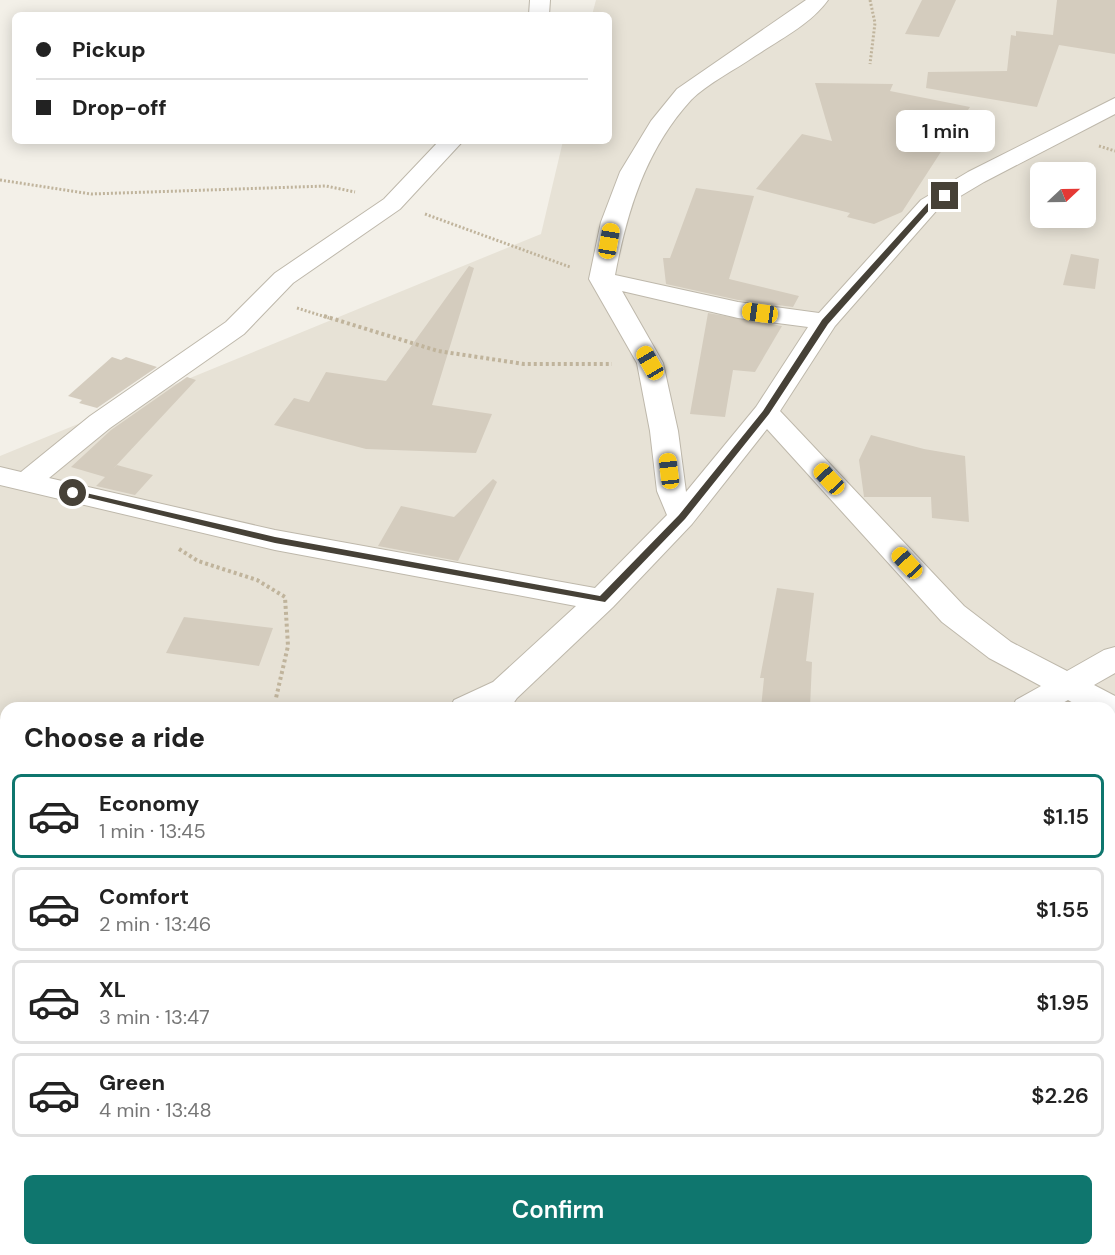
<!DOCTYPE html>
<html lang="en">
<head>
<meta charset="utf-8">
<style>
	body { margin:0; font-family:"DM Sans",sans-serif; background:#f6f6f6; color:#222; height:100vh; display:flex; flex-direction:column; font-size:22px; white-space:nowrap }
	* { box-sizing:border-box; margin:0 }
	p { font-size:20px; color:#767676 }
	.icon { flex:none; width:33px; height:33px; fill:none; stroke:currentColor; stroke-width:2; stroke-linecap:round; stroke-linejoin:round }
	.map { position:relative; flex:1; overflow:hidden }
	.sheet { position:absolute; left:0px; top:702px; width:1116px; height:554px; display:flex; flex-direction:column; background:#fff; border-radius:18px 18px 0 0; box-shadow:0 3px 15px #0003 }
	.sheet>* { flex:none }
	.guide { position:absolute; left:12px; top:12px; width:600px; height:132px; border-radius:9px; box-shadow:0 3px 15px #0003; display:grid; align-content:center; height:132px; padding:0 24px; background:#fff }
	.needle { width:39px; rotate:68deg }
	.buttons { position:absolute; left:1030px; top:162px; display:grid; gap:12px }
	.buttons a { display:grid; place-items:center; width:66px; height:66px; border-radius:9px; background:#fff; box-shadow:0 3px 15px #0003; font-size:30px }
	.end { position:absolute; width:27px; height:27px; margin:-14px; border:8px solid #464137; background:#fff; box-shadow:0 0 0 3px #fff }
	.from { border-radius:50% }
	.bubble { position:absolute; height:42px; border-radius:9px; background:#fff; box-shadow:0 3px 15px #0003; font-size:20px; font-weight:600; line-height:42px; text-align:center }
	.car { position:absolute; width:18px; height:36px; margin:-18px -9px; border-radius:8px; box-shadow:0 0 4px 2px #0007; background:linear-gradient(#f5c518 24%,#345 0 40%,#f5c518 0 76%,#345 0 86%,#f5c518 0) }
	.guide b { display:flex; align-items:center; gap:21px; height:57px; font-size:22px }
	.guide b+b { border-top:2px solid #e0e0e0 }
	.guide i { width:15px; height:15px; background:#222 }
	ul { padding:0; list-style:none }
	li { display:flex; align-items:center; gap:18px; height:84px; margin:0 12px 9px; padding:0 12px; border:3px solid #e0e0e0; border-radius:9px }
	li div { flex:1 }
	li b { display:block; font-size:22px }
	li em { font-style:normal; font-weight:600 }
	li.on { border-color:#0f766e }
	li>.icon { width:54px; height:54px; stroke-width:1.5 }
	h2 { padding:0 24px; font-size:27px; line-height:72px }
	.cta { display:flex; gap:12px; margin-top:auto; padding:12px 24px }
	.cta a { flex:1; height:69px; border-radius:9px; background:#0f766e; color:#fff; font-size:24px; font-weight:600; line-height:69px; text-align:center }
	.map>svg:first-child { display:block }
	.residential { fill:#e7e2d6; fill-rule:evenodd }
	.building { fill:#d4ccbe }
	.lines { fill:none; stroke-linecap:round; stroke-linejoin:round }
	.minor-casing { stroke:#beb8ab; stroke-width:2 }
	.path-far2 { stroke:#c0b49c; stroke-width:3; stroke-dasharray:2 2; stroke-linecap:butt }
	.path-far1 { stroke:#c0b49c; stroke-width:4; stroke-dasharray:3 3; stroke-linecap:butt }
	.path { stroke:#c0b49c; stroke-width:4.5; stroke-dasharray:4 4; stroke-linecap:butt }
	.minor { fill:#fff; fill-rule:evenodd }
	.route { fill:#464137 }
</style>
</head>
<body>
<div class="map">
<svg width="1115" height="1255" viewBox="0 0 1115 1255">
	<rect width="100%" height="100%" fill="#f3f0e8"/>
	<path class="residential" d="M596,0h519v1255h-1115v-799l541,-222 22,-93h46v-126h-17zM1041,172h45v46h-45zM6,708h1104v542h-1104z"/>
	<path class="building" d="M922,0h34l-17,37 -34,-3z
		M1057,0h58v54l-56,-9 -22,62 -111,-19 2,-16 79,-1 4,-36 5,1v-5l37,4z
		M815,83l78,1 -3,7 80,16 -68,105 -28,12 -27,-7 3,-4 -94,-24 46,-55 30,7z
		M696,188l58,8 -25,83 70,17 -6,11 -55,-7 -72,-16 -3,-26h7z
		M1071,254l28,5 -4,30 -32,-4z
		M469,266l5,2 -42,137 60,9 -16,39 -110,-4 -92,-24 20,-27 15,4 17,-30 60,9z
		M708,313l74,13 -27,46 -22,-2 -8,47 -35,-3z
		M112,357l9,3 5,-3 31,10 -60,41 -18,-5 3,-3 -14,-4z
		M187,377l9,3 -83,89 4,-4 36,10 -18,20 -39,-9 9,-9 -34,-10 40,-37z
		M871,435l53,14 41,7 4,66 -37,-4 -1,-21h-67l-5,-37z
		M493,479l4,3 -39,79 -80,-15 23,-40 53,11z
		M777,588l37,5 -8,68 6,1 -2,46h-49l3,-30h-4z
		M184,617l89,11 -14,38 -93,-13z"/>
	<g class="lines">
		<g class="minor-casing">
			<path id="minor" d="M530,0h20l-1,15h-20z
				M806,0h22c-17,24 -49,40 -73,56 -20,14 -47,27 -64,44 -45,49 -64,111 -76,175l123,27 81,11 102,-113 47,-28 147,-74v16l-131,68 -47,28 -102,116 -55,85 184,195 47,36 56,29 37,-21 11,-3v26l-21,12 21,11v27l-5,-1v-14h-28l-14,-8 -14,8h-42l4,-8 25,-14 -52,-28 -47,-36 -175,-193 -75,95 -79,83 -96,91 -7,10h-60l4,-8 39,-18 83,-76 -301,-56 -275,-65v-18l21,5 69,-56 136,-94 49,-49 109,-74 55,-58h24l-63,68 -107,74 -49,51 -134,94 -61,50 226,52 320,58 72,-73 -10,-24 -7,-60 -13,-68 -48,-84 12,-57 19,-50 31,-51 26,-32zM622,291l116,27 70,9 -52,80 -70,85 -8,-61 -15,-68z
				M6,852v28l-6,1v-28z
				M255,1250h42l-1,5h-44z"/>
		</g>
		<path class="path-far2" d="M870,0l5,23 -5,41
			M1099,146l16,5
			M0,180l91,14 235,-8 29,6
			M425,214l145,53
			M297,308l32,10"/>
		<path class="path-far1" d="M324,316l114,35 86,13h88
			M179,549l19,12 59,19 28,17 3,49 -12,52"/>
		<path class="path" d="M0,826l6,1
			M1110,878l5,1
			M0,1134l6,1
			M1110,1182l5,8"/>
		<use href="#minor" class="minor"/>
	</g>
	<path class="route" d="M942,194l6,2 -16,11 -104,117 -59,90 -84,105 -80,83 -330,-59 -206,-50 4,-3 202,47 325,59 79,-81 84,-104 59,-91 105,-116z"/>
</svg>
<div class="buttons">
<a><svg class="needle" viewBox="-14 -14 28 28"><path d="M0-13l5 13h-10z" fill="#e53935"/><path d="M0 13l5-13h-10z" fill="#767676"/></svg></a>
</div>
<i class="end from" style="left:73px;top:493px"></i>
<i class="end" style="left:945px;top:196px"></i>
<div class="bubble" style="left:896px;top:110px;width:99px">1 min</div>
<i class="car" style="left:609px;top:241px;rotate:10deg"></i>
<i class="car" style="left:760px;top:313px;rotate:278deg"></i>
<i class="car" style="left:650px;top:363px;rotate:330deg"></i>
<i class="car" style="left:669px;top:471px;rotate:353deg"></i>
<i class="car" style="left:829px;top:479px;rotate:317deg"></i>
<i class="car" style="left:907px;top:563px;rotate:317deg"></i>
<div class="guide">
<b><i class="from"></i>Pickup</b>
<b><i></i>Drop-off</b>
</div>
<section class="sheet">
<h2>Choose a ride</h2>
<ul>
<li class="on"><svg class="icon" aria-label="car" viewBox="0 0 24 24"><path d="M5 17H2v-5l4-1 3-4h7l3 4 3 1v5h-3M9 17h6M6 11h13"/><circle cx="7" cy="17" r="2"/><circle cx="17" cy="17" r="2"/></svg><div><b>Economy</b><p>1 min · 13:45</p></div><em>$1.15</em></li>
<li><svg class="icon" aria-label="car" viewBox="0 0 24 24"><path d="M5 17H2v-5l4-1 3-4h7l3 4 3 1v5h-3M9 17h6M6 11h13"/><circle cx="7" cy="17" r="2"/><circle cx="17" cy="17" r="2"/></svg><div><b>Comfort</b><p>2 min · 13:46</p></div><em>$1.55</em></li>
<li><svg class="icon" aria-label="car" viewBox="0 0 24 24"><path d="M5 17H2v-5l4-1 3-4h7l3 4 3 1v5h-3M9 17h6M6 11h13"/><circle cx="7" cy="17" r="2"/><circle cx="17" cy="17" r="2"/></svg><div><b>XL</b><p>3 min · 13:47</p></div><em>$1.95</em></li>
<li><svg class="icon" aria-label="car" viewBox="0 0 24 24"><path d="M5 17H2v-5l4-1 3-4h7l3 4 3 1v5h-3M9 17h6M6 11h13"/><circle cx="7" cy="17" r="2"/><circle cx="17" cy="17" r="2"/></svg><div><b>Green</b><p>4 min · 13:48</p></div><em>$2.26</em></li>
</ul>
<div class="cta"><a>Confirm</a></div>
</section>
</div>
</body>
</html>
